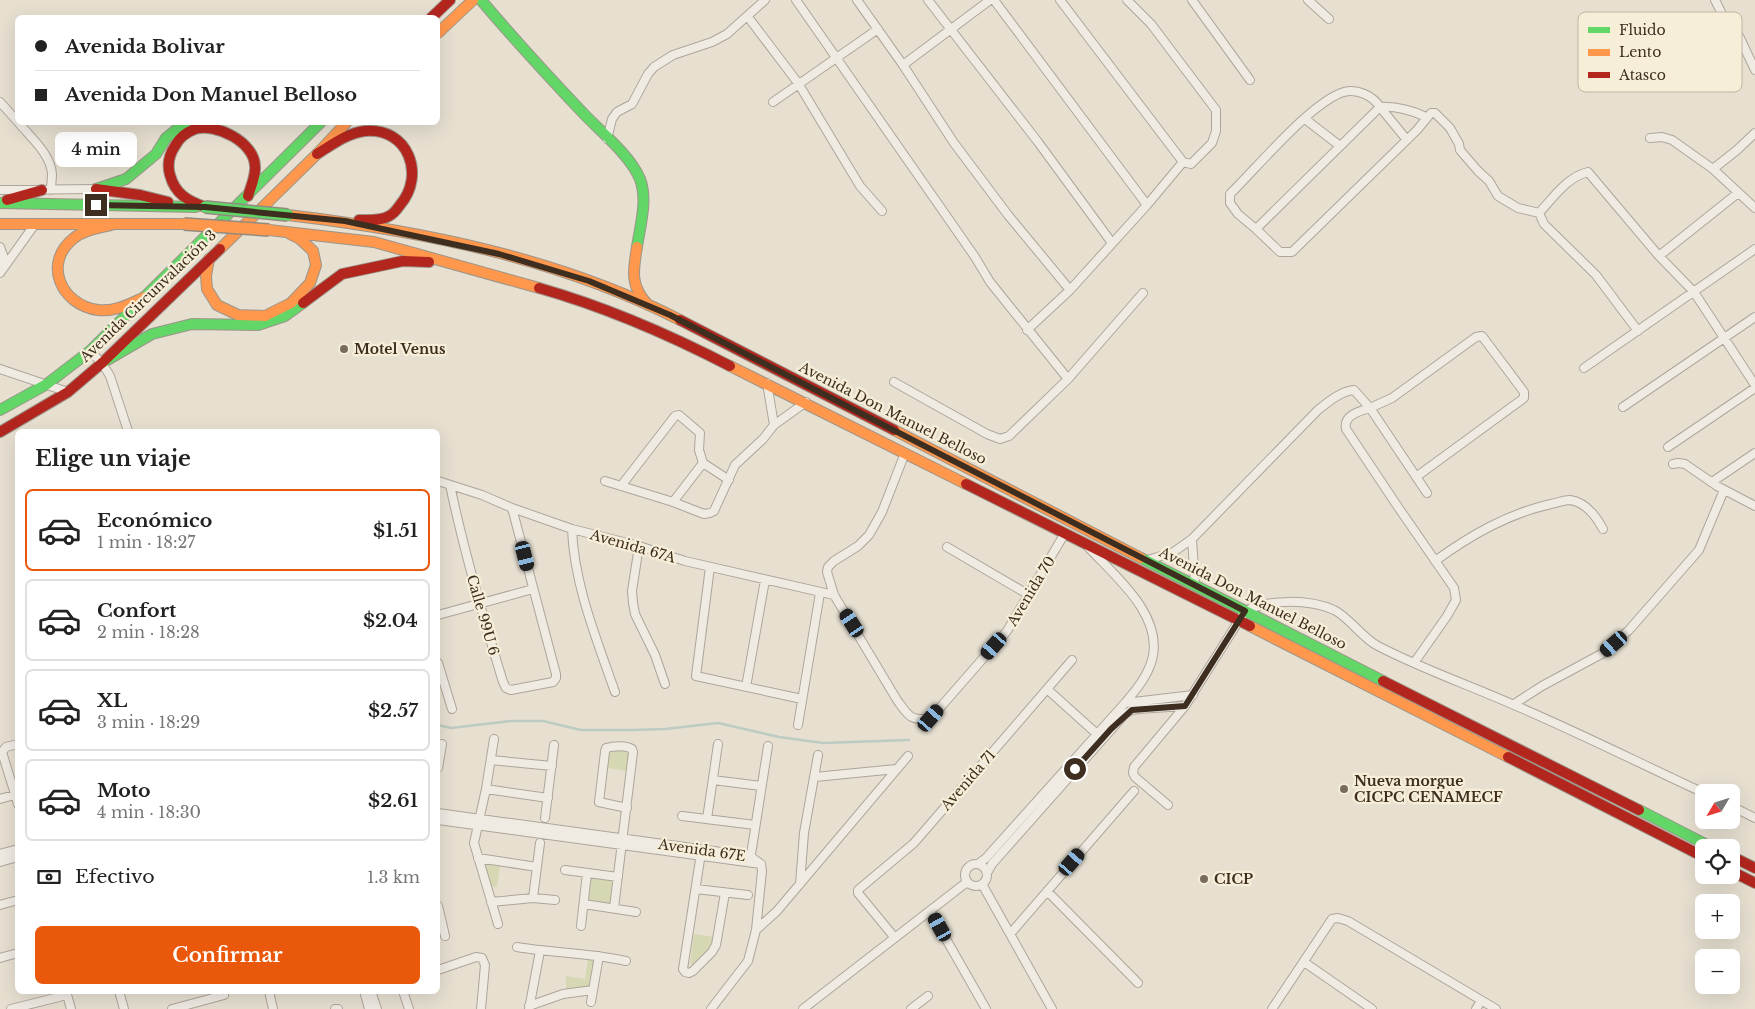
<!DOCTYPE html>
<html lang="es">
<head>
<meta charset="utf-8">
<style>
	body { margin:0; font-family:"Libre Baskerville",serif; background:#f6f6f6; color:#222; height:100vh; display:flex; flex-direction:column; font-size:19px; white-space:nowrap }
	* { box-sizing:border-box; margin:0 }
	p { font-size:16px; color:#767676 }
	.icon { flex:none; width:28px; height:28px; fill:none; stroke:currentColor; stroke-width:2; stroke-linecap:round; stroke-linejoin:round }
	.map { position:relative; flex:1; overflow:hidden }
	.side { position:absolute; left:15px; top:429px; width:425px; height:565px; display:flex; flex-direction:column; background:#fff; border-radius:8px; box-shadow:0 5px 20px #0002 }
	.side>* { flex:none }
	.hud { position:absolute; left:15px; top:15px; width:425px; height:110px; border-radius:8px; box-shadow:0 5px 20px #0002; display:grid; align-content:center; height:110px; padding:0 20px; background:#fff }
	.needle { width:32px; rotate:232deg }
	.buttons { position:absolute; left:1695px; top:784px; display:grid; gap:10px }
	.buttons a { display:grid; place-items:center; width:45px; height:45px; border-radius:8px; background:#fff; box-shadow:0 5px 20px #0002; font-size:25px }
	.end { position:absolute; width:22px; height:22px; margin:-11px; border:6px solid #3d2e20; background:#fff; box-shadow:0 0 0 2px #fff }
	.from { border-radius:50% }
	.bubble { position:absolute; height:35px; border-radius:8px; background:#fff; box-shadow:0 5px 20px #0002; font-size:16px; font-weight:600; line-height:35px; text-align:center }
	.car { position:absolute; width:15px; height:30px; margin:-15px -8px; border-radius:6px; box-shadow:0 0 4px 1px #0007; background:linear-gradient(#222 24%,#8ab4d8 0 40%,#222 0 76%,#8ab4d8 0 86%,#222 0) }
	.hud b { display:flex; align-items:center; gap:18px; height:48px; font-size:19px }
	.hud b+b { border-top:1px solid #e0e0e0 }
	.hud i { width:12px; height:12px; background:#222 }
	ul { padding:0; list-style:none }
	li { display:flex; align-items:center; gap:15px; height:82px; margin:0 10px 8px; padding:0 10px; border:2px solid #e0e0e0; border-radius:8px }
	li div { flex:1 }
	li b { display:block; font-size:19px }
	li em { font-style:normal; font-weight:600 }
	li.on { border-color:#ea580c }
	li>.icon { width:45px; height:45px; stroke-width:1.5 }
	h2 { padding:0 20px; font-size:22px; line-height:60px }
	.pay { display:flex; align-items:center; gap:12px; height:55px; padding:0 20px; font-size:19px }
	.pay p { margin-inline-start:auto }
	.primary-button { display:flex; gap:10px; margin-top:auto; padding:10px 20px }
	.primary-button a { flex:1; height:58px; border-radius:8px; background:#ea580c; color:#fff; font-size:20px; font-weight:600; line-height:58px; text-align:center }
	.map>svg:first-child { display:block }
	.park { fill:#d6d7b3 }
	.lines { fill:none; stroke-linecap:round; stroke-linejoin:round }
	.stream { stroke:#bcccc2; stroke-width:2.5 }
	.street-casing { stroke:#ada599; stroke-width:10 }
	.fast-casing { stroke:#9c958a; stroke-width:12 }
	.slow-casing { stroke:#9c958a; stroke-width:12 }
	.jam-casing { stroke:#9c958a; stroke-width:12 }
	.street { stroke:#efebe3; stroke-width:8 }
	.fast { stroke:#63d668; stroke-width:10 }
	.slow { stroke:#ff974d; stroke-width:10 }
	.jam { stroke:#b3261e; stroke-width:10 }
	.fast-bridge-casing { stroke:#928b80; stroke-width:14; stroke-linecap:butt }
	.slow-bridge-casing { stroke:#928b80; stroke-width:14; stroke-linecap:butt }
	.fast-bridge { stroke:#63d668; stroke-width:11 }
	.slow-bridge { stroke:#ff974d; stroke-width:11 }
	.route { stroke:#3d2e20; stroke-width:6 }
	.poi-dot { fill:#786c5e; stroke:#f7eed8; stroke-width:2 }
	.labels { text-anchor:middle; stroke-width:4.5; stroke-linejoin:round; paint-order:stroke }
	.street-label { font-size:14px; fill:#3d2e20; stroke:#f7eed8 }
	.poi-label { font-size:14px; font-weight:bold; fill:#3d2e20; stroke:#f7eed8; text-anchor:start }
	.key { fill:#f7eed8; stroke:#bfb4a1; stroke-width:1 }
	.key-label { font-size:14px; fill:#3d2e20 }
</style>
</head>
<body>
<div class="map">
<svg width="1755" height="1009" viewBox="0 0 1755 1009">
	<rect width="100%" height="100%" fill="#e7e0d1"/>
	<path class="park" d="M608,750h21l-1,21 -21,-3z
		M483,862l17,3 -3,22 -8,-1z
		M591,878l23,3 -4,23 -22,-3z
		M694,934l21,3 -3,13 -18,15 -4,-1z
		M588,959l6,2 -5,25 -23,4v-14l19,3z"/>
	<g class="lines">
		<path class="stream" d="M438,725l13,3 60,-7h32l38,9h52l32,-1 53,-6 61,14 44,6 86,-3"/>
		<g class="street-casing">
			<path id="street" d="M796,0l179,257 15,25 78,97
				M857,0l46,65 51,78 54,72 62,75
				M928,0l110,142 74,101
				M994,0l153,205
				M1127,0l24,24 65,86v21l-4,12 -21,21 -8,-2
				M1192,0l58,80
				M1308,0l21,19
				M1715,0l8,16 16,20 16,34
				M748,17l50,66 62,103 22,25
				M903,65l87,-65
				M0,102l18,20
				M773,102l105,-73
				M1305,119l35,27
				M18,122c12,15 33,32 34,52 0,5 -1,11 -1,16
				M1650,138l12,-1 10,3 41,29 42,39
				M607,139l5,-20 5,-7 15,-8 16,-30 6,-7 19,-12 39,-13 15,-8 38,-34
				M1407,140l-27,-33c-7,-11 -23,-19 -36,-15 -32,9 -88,77 -114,102v9l8,11 18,15 124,-122c17,-1 31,3 46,10
				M1713,169l24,-19 18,-17
				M0,190l96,-1
				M1539,213c14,-15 28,-36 49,-41l71,84 35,36 61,93
				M1539,213l5,11 52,51 42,56
				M1256,229l24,23h12l125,-122 14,-17h4l15,15 9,16 1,6 18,21 11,10 9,15 20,12 21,5
				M0,247l4,11 -1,8
				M1659,256l79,-63
				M0,273l35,-49
				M1027,330l43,-40 77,-85 36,-43 -123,-162
				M90,351l12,12 8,13 18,55
				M1584,368l171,-119
				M0,369l68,23
				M894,382l93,52 13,5 9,-3 59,-57 75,-86
				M767,383l7,42
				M1623,407l132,-90
				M1668,447l87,-59
				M905,453l-23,59 -13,23 -11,11 -24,15 -6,6 -1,5 7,23 63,105c11,15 13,22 34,18l76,-87 58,-98
				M1673,464l5,-1 7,1 32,22 38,20
				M438,481l44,14 30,13 60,21 67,17 46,15 149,34
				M605,481l68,21 31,12 6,-1 4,-2 21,-46 28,-26 11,-14 32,-23
				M1712,482l43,-29
				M450,485c14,67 33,132 53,197l3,6 5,2 42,-8 3,-4v-4l-44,-166
				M621,486l54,-70 4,-1 21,18 -1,17 4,13 26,17
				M673,502l30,-39
				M572,529c2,56 25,111 43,163
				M1192,539l3,45
				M639,546l-7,45 1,12 2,11 20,41 10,29
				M947,547l82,48
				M1147,560l25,-7 20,-14 126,-129c10,-8 23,-19 36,-20l16,18 22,-10 84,-61 6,-1 42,56v6l-108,79
				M1435,561c36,-26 72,-47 116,-57 6,-1 13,-4 19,-4 16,2 26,16 33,29
				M710,567l-14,109 106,23
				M438,615l95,-26
				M438,663l14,46
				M1414,663l33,-47 9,-16 -2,-12 -56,-81 -52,-78c-3,-14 14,-18 24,-21l57,85
				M746,687l19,-107
				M1047,689l50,45
				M1125,703l68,-8
				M1514,704l28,-18 63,-34 24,-22 70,-80 25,-60
				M798,725l22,-132
				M494,739l-8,50 -12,54 24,81
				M18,744l-12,3 -4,5 16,52
				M491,760l61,6
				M438,768l4,-24
				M815,777l81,-8
				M713,780l48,6
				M486,789l62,9
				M0,799l18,-5
				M1168,805l-33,-28 -2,-4 1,-6 51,-61 60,-95c25,-12 64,-12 89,-1 15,7 28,28 44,36 44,23 91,39 136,59 64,27 127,59 190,88
				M1731,806l24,12
				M438,813l312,43 11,8
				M682,816l73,9
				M545,818l9,-73
				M707,819l11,-75
				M438,820l323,44
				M701,853l-18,116 2,3 4,1 4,-2 19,-19 4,-7 9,-52
				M0,854l18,-5
				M478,858l59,9
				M750,861l18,-115
				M0,862l18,-5
				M965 875a11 11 0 1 1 22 0a11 11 0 1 1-22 0Z
				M978,864l8,-6 139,-155c11,-13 22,-26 27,-43 12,-44 -36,-83 -63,-112
				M565,870l53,7
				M987,873l5,-9 133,-150 7,-4 6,-1 47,-3
				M800,884l4,-51 14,-78
				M982,884l70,125
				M696,889l52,6
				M1047,891l91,92
				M533,898l7,-55
				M491,902l42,-4 22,2
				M584,904l52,8
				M0,905l18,-5
				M438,906l7,30
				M614,908l19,-156 -1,-3c-6,-4 -19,-3 -26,-1l-1,4 -6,50 28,6
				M930,911l56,98
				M581,926l6,-53
				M756,930l21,-19 131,-155
				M1010,934l124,-143
				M895,938l-37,-45v-3l56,-47 158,-183
				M517,947c36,6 73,6 109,14
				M0,958l18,-5
				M1304,962l68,47
				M438,970l38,-13 6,1 3,7 -4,44
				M66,991l5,18
				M119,991l5,18
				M269,991l4,18
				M364,991l5,18
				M371,991l6,18
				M403,991l6,18
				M591,1002l8,-46
				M529,1006l34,-12 30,-4
				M11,1009l56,-14
				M172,1009l52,-14
				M335,1009h3
				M529,1009l11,-58
				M711,1009l37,-48 8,-31 6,-59 -1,-7
				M803,1009l164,-127
				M911,1009l17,-13
				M1272,1009l60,-90 6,-1 10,3 148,88
				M1476,1009l5,-8"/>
		</g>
		<g class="fast-casing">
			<path id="fast" d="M481,0c33,39 67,76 102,113 18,19 47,42 57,66 8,21 0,47 -3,68
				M96,189l30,-10 30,-25 10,-16 20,-16
				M0,203l196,4
				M102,363l50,-29 40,-10 66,1 27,-9 18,-13
				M0,410l47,-26 43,-33 231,-229
				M1141,558l242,123
				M1639,810l74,38"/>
		</g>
		<g class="slow-casing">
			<path id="slow" d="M438,33l35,-33
				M288,215c134,16 271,43 392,105
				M0,224h184
				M114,224c-13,4 -29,5 -40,14 -32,25 -13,67 24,72 17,2 32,-6 47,-13
				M269,230l105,12 165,46
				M637,247c-4,24 -7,39 11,58
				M220,249l97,-95 30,-32
				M209,259l-3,17 1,13 10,16 21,10 27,1 26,-13 19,-20 6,-18 -3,-14 -13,-12 -10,-5
				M730,366l236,118
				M894,430l247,128
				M1250,626l258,131"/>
		</g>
		<g class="jam-casing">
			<path id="jam" d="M431,18l19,-18
				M317,154c15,-9 30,-21 48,-23 43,-4 61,44 35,74 -3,4 -6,9 -11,11 -8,5 -21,4 -30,4
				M96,189l44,6 28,7
				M7,200l35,-10
				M205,207c-17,-6 -30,-13 -35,-32 -3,-10 -1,-20 5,-29 4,-8 12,-14 20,-17 22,-6 59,13 60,37 1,10 -4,20 -7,30
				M539,288c67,19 129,46 191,78
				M303,303l39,-29 61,-13 26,1
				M680,320l214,110
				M0,432l68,-40 34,-29 118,-114
				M966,484l284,142
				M1383,681l256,129
				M1508,757l196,100
				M1731,856l24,12
				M1731,871l24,12"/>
		</g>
		<use href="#street" class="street"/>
		<use href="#fast" class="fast"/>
		<use href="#slow" class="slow"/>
		<use href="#jam" class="jam"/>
		<g class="fast-bridge-casing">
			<path id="fast-bridge" d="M205,207l83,8"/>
		</g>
		<g class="slow-bridge-casing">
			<path id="slow-bridge" d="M184,224l85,6"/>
		</g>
		<use href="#fast-bridge" class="fast-bridge"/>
		<use href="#slow-bridge" class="slow-bridge"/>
	</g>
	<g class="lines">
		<path class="route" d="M96,205l109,2 140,14 154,33 90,27 81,34 575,296 -60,95 -53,4 -21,19 -36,40"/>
	</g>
	<g class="poi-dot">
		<circle cx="344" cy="349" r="5"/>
		<circle cx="1344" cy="789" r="5"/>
		<circle cx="1204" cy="879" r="5"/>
	</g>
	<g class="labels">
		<g class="street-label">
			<text transform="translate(148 296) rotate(-44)" y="5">Avenida Circunvalación 3</text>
			<text transform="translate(893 413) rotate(27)" y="5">Avenida Don Manuel Belloso</text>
			<text transform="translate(633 546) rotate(16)" y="5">Avenida 67A</text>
			<text transform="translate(1031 591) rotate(-59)" y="5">Avenida 70</text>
			<text transform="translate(1253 598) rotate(27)" y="5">Avenida Don Manuel Belloso</text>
			<text transform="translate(483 615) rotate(74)" y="5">Calle 99U 6</text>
			<text transform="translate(968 780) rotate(-49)" y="5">Avenida 71</text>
			<text transform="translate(702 850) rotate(8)" y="5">Avenida 67E</text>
		</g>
		<g class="poi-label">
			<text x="354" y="354">Motel Venus</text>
			<text x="1354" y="786">Nueva morgue<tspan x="1354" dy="16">CICPC CENAMECF</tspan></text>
			<text x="1214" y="884">CICP</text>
		</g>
	</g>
	<rect x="1578" y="12" width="164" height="80" rx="8" class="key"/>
	<rect x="1588" y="27" width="22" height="6" fill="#63d668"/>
	<rect x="1588" y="49" width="22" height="7" fill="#ff974d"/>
	<rect x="1588" y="72" width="22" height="6" fill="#b3261e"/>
	<g class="key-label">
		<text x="1619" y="35">Fluido</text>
		<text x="1619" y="57">Lento</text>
		<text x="1619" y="80">Atasco</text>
	</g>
</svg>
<div class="buttons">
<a><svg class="needle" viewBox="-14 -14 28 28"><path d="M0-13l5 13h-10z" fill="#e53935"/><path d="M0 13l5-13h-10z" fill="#767676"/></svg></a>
<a><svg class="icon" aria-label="locate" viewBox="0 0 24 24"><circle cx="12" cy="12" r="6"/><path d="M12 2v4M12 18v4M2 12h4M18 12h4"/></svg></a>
<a>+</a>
<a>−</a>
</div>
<i class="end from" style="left:1075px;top:769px"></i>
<i class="end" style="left:96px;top:205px"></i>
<div class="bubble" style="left:55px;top:132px;width:82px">4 min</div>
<i class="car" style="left:525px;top:556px;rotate:166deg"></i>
<i class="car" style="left:852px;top:623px;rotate:327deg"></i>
<i class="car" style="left:1614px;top:644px;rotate:229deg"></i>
<i class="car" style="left:994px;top:646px;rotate:221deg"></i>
<i class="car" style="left:931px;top:718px;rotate:41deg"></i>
<i class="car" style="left:1072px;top:862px;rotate:41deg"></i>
<i class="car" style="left:940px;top:927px;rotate:331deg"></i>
<div class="hud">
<b><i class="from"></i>Avenida Bolivar</b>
<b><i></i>Avenida Don Manuel Belloso</b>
</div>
<section class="side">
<h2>Elige un viaje</h2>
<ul>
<li class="on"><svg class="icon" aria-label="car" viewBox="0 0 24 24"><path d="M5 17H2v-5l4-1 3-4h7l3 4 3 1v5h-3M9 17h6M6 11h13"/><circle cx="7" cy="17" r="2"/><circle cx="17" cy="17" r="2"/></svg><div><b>Económico</b><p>1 min · 18:27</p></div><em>$1.51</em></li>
<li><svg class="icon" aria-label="car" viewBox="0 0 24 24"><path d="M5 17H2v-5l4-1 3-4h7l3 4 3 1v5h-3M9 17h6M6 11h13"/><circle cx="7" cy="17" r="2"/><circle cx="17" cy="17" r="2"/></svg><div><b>Confort</b><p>2 min · 18:28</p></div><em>$2.04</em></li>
<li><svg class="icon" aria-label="car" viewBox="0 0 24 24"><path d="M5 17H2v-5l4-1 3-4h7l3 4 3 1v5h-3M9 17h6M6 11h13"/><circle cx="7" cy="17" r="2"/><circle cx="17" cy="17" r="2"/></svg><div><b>XL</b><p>3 min · 18:29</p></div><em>$2.57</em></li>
<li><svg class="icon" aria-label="car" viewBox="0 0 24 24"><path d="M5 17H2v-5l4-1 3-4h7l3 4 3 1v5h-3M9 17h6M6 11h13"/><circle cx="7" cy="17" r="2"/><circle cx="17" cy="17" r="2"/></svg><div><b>Moto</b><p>4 min · 18:30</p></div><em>$2.61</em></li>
</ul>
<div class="pay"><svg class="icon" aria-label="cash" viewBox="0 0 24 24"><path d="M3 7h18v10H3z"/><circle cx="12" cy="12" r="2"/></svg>Efectivo<p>1.3 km</p></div>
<div class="primary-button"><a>Confirmar</a></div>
</section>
</div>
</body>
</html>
